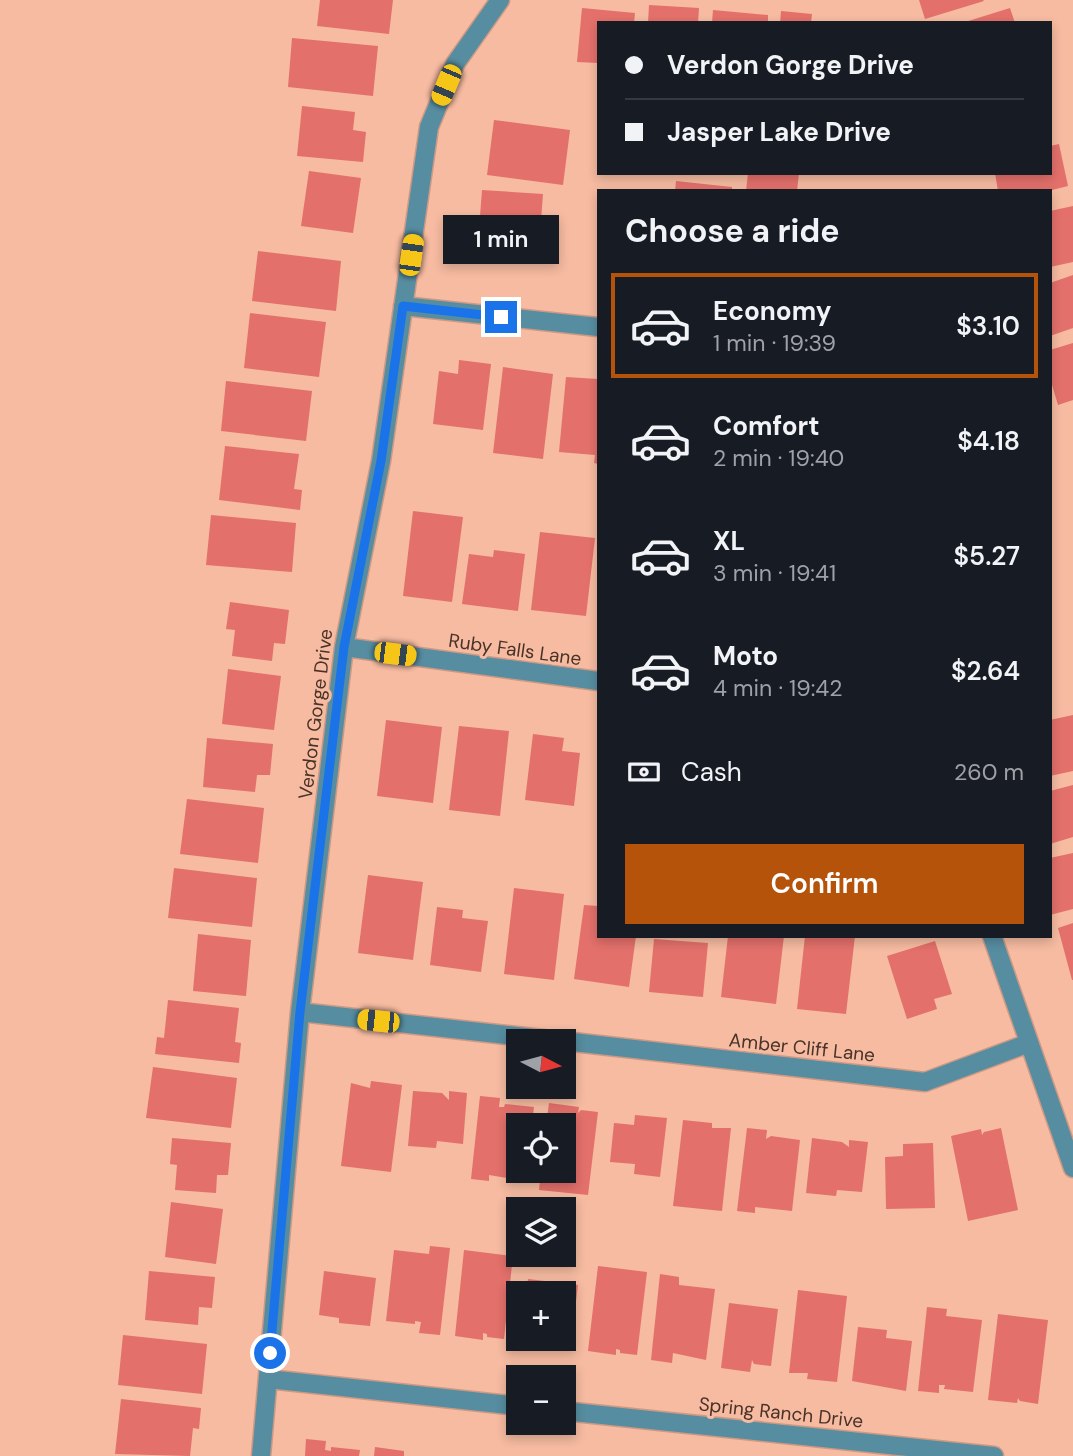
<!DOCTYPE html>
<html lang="en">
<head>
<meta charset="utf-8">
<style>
	body { margin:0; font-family:"DM Sans",sans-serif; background:#242831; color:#f1f3f6; height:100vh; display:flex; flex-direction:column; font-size:26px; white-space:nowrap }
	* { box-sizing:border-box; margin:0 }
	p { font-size:23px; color:#9ea1a6 }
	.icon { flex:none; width:38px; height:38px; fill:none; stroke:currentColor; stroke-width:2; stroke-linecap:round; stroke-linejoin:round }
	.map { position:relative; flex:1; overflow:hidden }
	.sheet { position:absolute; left:597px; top:189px; width:455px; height:749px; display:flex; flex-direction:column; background:#171b24; border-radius:0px; box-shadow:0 4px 10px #0003 }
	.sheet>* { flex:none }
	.hud { position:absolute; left:597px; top:21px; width:455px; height:154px; border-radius:0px; box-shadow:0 4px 10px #0003; display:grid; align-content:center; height:154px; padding:0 28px; background:#171b24 }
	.needle { width:46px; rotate:96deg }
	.tools { position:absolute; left:506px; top:1029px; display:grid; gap:14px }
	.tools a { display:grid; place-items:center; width:70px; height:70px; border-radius:0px; background:#171b24; box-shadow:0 4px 10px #0003; font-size:35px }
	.end { position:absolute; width:32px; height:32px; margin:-16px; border:9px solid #1a73e8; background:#fff; box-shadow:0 0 0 4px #fff }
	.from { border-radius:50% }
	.bubble { position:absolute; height:49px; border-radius:0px; background:#171b24; box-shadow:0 4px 10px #0003; font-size:23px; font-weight:600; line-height:49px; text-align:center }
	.car { position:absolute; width:21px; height:42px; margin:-21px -10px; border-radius:9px; box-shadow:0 0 5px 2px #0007; background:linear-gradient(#f5c518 24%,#345 0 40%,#f5c518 0 76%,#345 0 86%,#f5c518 0) }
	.hud b { display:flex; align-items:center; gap:24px; height:66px; font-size:26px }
	.hud b+b { border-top:2px solid #363941 }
	.hud i { width:18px; height:18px; background:#f1f3f6 }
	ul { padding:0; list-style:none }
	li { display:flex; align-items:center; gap:21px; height:105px; margin:0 14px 10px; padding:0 14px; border:4px solid transparent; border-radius:0px }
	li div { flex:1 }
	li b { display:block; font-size:26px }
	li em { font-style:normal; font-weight:600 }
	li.selected { border-color:#b45309 }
	li>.icon { width:63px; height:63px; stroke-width:1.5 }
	h2 { padding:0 28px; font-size:32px; line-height:84px }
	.pay { display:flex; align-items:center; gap:18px; height:77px; padding:0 28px; font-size:26px }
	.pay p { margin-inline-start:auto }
	.button { display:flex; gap:14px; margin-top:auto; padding:14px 28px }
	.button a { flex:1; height:80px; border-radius:0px; background:#b45309; color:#fff; font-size:28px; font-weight:600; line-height:80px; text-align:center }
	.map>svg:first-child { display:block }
	.building { fill:#e3706b }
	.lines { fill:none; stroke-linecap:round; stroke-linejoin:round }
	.minor-casing { stroke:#cc9a84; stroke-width:21 }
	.minor { stroke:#578da1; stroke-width:18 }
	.route { stroke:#1a73e8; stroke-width:9 }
	.labels { text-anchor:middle; stroke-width:6; stroke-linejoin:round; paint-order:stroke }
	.street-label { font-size:19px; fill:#493228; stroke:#f6bba1 }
</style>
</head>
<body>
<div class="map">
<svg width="1073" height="1456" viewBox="0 0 1073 1456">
	<rect width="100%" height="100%" fill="#f6bba1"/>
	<path class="building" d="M320,0h73l-4,34 -72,-8z
		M919,0h64l1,1 -59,18z
		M649,5l50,3 -1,15h-50z
		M582,8l53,5 -1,10h-36v40l-21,-1z
		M1010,8l5,15h-50v-1z
		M713,10l55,5v8h-56z
		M781,11l31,3 -1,9h-31z
		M292,38l86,8 -5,50 -85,-9z
		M302,106l53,6 -2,18 13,2 -3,30 -66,-6z
		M494,120l76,10 -7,55 -76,-10z
		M1059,144l9,42 -20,5h-50l-3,-18h55v-27z
		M309,171l52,7 -8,55 -52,-7z
		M748,173h51l-2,18h-51z
		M676,181l56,6v4h-57z
		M482,190l61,4 -4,53 -61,-5z
		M1073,206v56l-23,5v-56z
		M258,251l83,10 -5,50 -84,-10z
		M1073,275v53l-23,8v-53z
		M250,313l76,9 -7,55 -75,-9z
		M1073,343v57l-15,5 -8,-27v-28z
		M459,360l32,4 -8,66 -50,-6 6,-53 19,3z
		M503,367l50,7 -10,85 -50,-6z
		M566,377l32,2v85l-4,-1 1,-8 -36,-3z
		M226,381l86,10 -6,50 -85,-10z
		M225,446l74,8 -5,35 8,1 -2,20 -81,-10z
		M413,511l50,6 -11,85 -49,-6z
		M211,515l85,8 -4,49 -86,-7z
		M540,532l55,6 -9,78 -55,-6z
		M494,550l31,4 -7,57 -56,-7 7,-50 24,3z
		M230,602l59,8 -4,34 -11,-1 -2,18 -40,-5 3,-26 -9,-1z
		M228,669l53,7 -7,54 -52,-6z
		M1073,715v56l-23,5v-56z
		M386,720l56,7 -9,76 -56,-7z
		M459,726l50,5 -9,85 -51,-6z
		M533,734l31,4 -2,13 18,2 -6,53 -49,-6z
		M207,738l66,6 -3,31h-13l-2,17 -52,-5z
		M1073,785v52l-23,7v-53z
		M187,799l77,9 -6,55 -78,-9z
		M1073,853v56l-23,6v-57z
		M174,868l83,10 -5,49 -84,-9z
		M368,875l55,7 -10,78 -55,-7z
		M514,888l50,6 -10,86 -50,-6z
		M584,905l14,1v30h38l-7,51 -55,-8z
		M437,907l26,3 -1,8 26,3 -7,51 -51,-7z
		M1073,923v57h-1l-14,-52z
		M198,934l53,6 -5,56 -53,-5z
		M728,936h56l-8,68 -55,-7z
		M805,936h50l-9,78 -49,-5z
		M654,939l54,4 -5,54 -54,-5z
		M935,941l17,53 -18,5 3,10 -30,10 -20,-63z
		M168,1000l71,8 -4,34 6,1 -2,20 -84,-9 2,-17 7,1z
		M153,1067l84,11 -6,50 -85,-10z
		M371,1081l31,4 -11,87 -50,-6 10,-83 19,5z
		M413,1091l29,2 7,7v-9l18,2 -4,51 -26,-3 -1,7 -28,-2z
		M480,1096l20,2 -1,9h5l1,-3 29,3 -2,18h-14v46h9l-1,10 -37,-6v6l-18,-2z
		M549,1103l30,4 -1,6 3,-3 17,2 -10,83 -49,-5 2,-19h23v-46h-18z
		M635,1115l32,3 -7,59 -26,-3 1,-10 -25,-2 4,-39 20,2z
		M683,1120l29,3v5h19l-9,83 -49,-5z
		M747,1128l20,2 -1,9 5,-3 29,4 -8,71 -37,-4v6l-18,-2z
		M1001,1128l17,82 -50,11 -17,-85 30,-7 1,6 2,-3z
		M172,1138l59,5 -3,32h-11l-1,18 -41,-3 2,-25 -7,-1z
		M812,1138l30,4 7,5v-7l19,2 -6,50 -25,-2 -1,6 -30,-3z
		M933,1143l2,65 -49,1 -1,-52 18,-1v-12z
		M171,1202l52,7 -7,55 -51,-7z
		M430,1246l20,2 -10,87 -21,-2 2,-11 -6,-1v3l-29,-3 8,-71 35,4z
		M464,1250l49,6 -9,83 -17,-2v-3l-4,-1v7l-28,-4z
		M598,1266l49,6 -10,83 -17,-2v-3l-4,-1v6l-28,-4z
		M149,1271l66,6 -3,31 -13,-1 -1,18 -53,-5z
		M324,1271l52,7 -6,48 -31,-3v-5l-20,-3z
		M660,1274l19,3v8l36,4 -9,71 -33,-7 -1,10 -21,-3z
		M528,1279l50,6 -8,66 -30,-4 1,-8h23v-46h-38z
		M798,1290l49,6 -10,86 -30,-3 1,-6h-19z
		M729,1303l49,6 -7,57 -17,-2 -2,-4 -2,12 -29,-4z
		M927,1307l20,2 -1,7 36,4 -9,72 -29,-3 1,-4h-6v8l-21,-2z
		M998,1314l50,6 -10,84 -18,-3 -2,-3 -1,5 -29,-3z
		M858,1327l29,3 -1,8 26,3 -6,50 -54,-10z
		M123,1335l84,9 -5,50 -84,-9z
		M121,1399l80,9 -2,21 -6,-1 -3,28 -75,-2z
		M306,1439l20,2 -1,9 6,1v-4l29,3 -1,6h-54z
		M375,1447l29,4v5h-30z"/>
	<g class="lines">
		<g class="minor-casing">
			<path id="minor" d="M403,306l195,21
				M344,647l254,34
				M992,936l81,232
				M300,1012l261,29
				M564,1041l361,41 104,-39
				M268,1379l250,27
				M564,1411l430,45
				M261,1456l39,-444 44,-365 37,-186 48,-334 26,-63 45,-64"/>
		</g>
		<use href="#minor" class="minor"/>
	</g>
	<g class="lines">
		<path class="route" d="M270,1353l30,-341 44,-365 37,-186 22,-155 98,11"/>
	</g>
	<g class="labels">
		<g class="street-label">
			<text transform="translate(515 649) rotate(8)" y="7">Ruby Falls Lane</text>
			<text transform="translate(315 714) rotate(-83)" y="7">Verdon Gorge Drive</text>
			<text transform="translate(802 1047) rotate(6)" y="7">Amber Cliff Lane</text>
			<text transform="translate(781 1412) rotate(6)" y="7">Spring Ranch Drive</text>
		</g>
	</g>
</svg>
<div class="tools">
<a><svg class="needle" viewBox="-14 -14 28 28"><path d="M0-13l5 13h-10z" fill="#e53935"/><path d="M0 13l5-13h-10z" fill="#9ea1a6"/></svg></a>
<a><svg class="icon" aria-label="locate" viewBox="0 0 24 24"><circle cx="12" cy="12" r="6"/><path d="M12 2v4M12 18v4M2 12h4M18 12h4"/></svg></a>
<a><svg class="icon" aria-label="layers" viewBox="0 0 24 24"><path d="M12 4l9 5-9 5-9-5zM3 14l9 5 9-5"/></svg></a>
<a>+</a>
<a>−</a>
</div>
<i class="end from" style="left:270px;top:1353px"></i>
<i class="end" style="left:501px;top:317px"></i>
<div class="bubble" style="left:443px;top:215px;width:116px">1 min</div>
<i class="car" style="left:446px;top:85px;rotate:203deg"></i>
<i class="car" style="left:411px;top:255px;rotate:8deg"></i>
<i class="car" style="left:395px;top:654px;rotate:97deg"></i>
<i class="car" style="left:378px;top:1021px;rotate:276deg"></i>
<div class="hud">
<b><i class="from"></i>Verdon Gorge Drive</b>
<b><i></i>Jasper Lake Drive</b>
</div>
<section class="sheet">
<h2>Choose a ride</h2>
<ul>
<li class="selected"><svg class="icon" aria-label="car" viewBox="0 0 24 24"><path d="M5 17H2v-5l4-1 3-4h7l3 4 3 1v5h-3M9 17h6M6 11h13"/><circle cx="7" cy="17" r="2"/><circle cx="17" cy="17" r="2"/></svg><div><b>Economy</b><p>1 min · 19:39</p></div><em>$3.10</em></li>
<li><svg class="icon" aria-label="car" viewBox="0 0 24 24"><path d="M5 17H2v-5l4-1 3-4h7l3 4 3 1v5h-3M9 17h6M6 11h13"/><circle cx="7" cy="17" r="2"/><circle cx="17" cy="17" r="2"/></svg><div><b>Comfort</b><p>2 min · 19:40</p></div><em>$4.18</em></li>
<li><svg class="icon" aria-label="car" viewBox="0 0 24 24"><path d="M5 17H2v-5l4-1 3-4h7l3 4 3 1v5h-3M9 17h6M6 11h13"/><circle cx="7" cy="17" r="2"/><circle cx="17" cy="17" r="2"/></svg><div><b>XL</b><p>3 min · 19:41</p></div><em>$5.27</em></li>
<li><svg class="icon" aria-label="car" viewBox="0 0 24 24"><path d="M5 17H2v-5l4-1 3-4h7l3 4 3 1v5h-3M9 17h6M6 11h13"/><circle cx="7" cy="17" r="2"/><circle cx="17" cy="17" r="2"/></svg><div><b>Moto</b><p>4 min · 19:42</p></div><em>$2.64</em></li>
</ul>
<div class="pay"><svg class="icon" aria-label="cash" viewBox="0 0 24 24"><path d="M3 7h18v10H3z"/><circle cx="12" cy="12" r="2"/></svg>Cash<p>260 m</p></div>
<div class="button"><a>Confirm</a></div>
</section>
</div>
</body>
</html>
